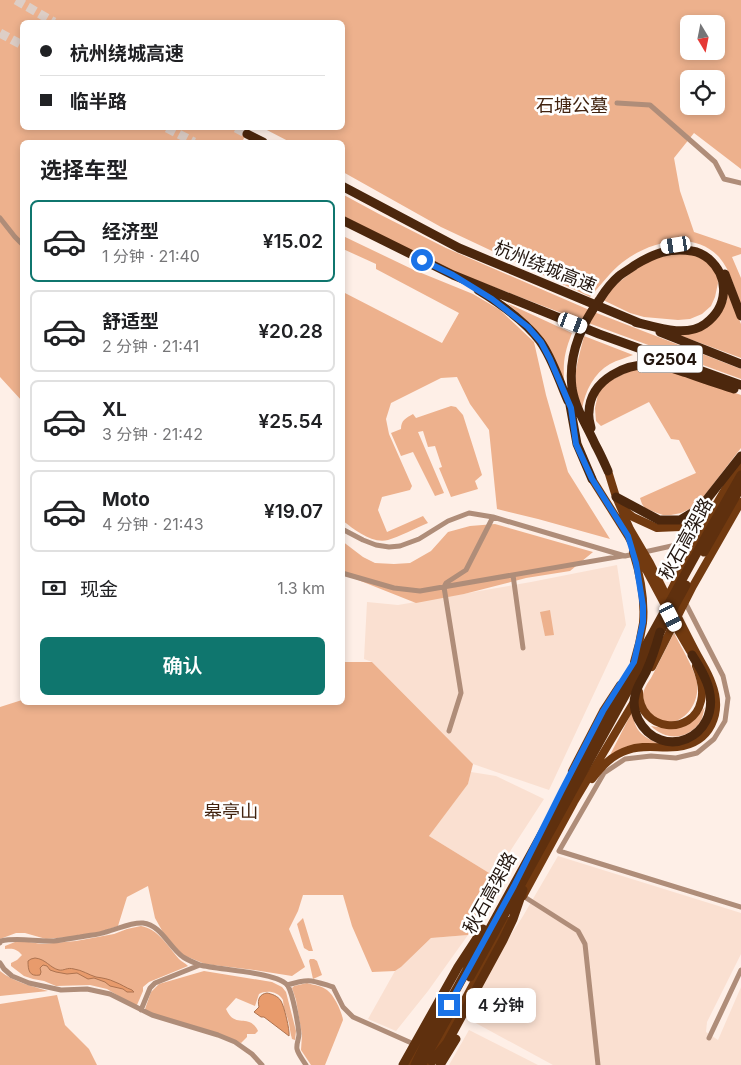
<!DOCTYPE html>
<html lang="zh">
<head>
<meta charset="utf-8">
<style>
	body { margin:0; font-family:Inter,"Noto Sans SC",sans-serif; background:#f6f6f6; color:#202124; height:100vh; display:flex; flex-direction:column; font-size:19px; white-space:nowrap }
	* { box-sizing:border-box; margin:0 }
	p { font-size:16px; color:#757577 }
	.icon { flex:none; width:28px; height:28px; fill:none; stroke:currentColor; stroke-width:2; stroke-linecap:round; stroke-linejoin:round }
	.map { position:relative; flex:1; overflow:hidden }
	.side { position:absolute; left:20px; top:140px; width:325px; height:565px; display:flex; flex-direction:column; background:#fff; border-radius:8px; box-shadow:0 2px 8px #0003 }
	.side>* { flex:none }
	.banner { position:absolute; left:20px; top:20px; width:325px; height:110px; border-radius:8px; box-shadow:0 2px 8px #0003; display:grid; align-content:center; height:110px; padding:0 20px; background:#fff }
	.needle { width:32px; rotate:170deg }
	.tools { position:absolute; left:680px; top:15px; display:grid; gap:10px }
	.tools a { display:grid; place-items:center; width:45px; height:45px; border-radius:8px; background:#fff; box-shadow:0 2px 8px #0003; font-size:25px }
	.end { position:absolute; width:22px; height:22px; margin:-11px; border:6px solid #1a73e8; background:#fff; box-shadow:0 0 0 2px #fff }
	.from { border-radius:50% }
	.bubble { position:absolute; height:35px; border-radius:8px; background:#fff; box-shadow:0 2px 8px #0003; font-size:16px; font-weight:600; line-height:35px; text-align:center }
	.car { position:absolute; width:15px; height:30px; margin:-15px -8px; border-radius:6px; box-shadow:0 0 4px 1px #0007; background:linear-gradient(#fff 24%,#345 0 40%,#fff 0 76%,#345 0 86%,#fff 0) }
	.banner b { display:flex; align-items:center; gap:18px; height:48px; font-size:19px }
	.banner b+b { border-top:1px solid #e0e0e0 }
	.banner i { width:12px; height:12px; background:#202124 }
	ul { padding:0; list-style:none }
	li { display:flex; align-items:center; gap:15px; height:82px; margin:0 10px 8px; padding:0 10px; border:2px solid #e0e0e0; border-radius:8px }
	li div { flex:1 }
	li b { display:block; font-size:19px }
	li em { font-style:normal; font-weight:600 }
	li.selected { border-color:#0f766e }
	li>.icon { width:45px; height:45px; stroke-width:1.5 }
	h2 { padding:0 20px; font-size:22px; line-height:60px }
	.pay { display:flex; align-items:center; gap:12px; height:55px; padding:0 20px; font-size:19px }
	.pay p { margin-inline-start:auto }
	.button { display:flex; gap:10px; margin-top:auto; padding:10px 20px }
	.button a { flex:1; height:58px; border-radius:8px; background:#0f766e; color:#fff; font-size:20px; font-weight:600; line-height:58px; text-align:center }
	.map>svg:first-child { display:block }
	.built { fill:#fae0d1 }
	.green { fill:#edb18d; fill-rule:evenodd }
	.water { fill:#e89b6c; stroke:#ad7350 }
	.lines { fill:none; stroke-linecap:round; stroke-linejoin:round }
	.motorway-tunnel { stroke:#ddcec6; stroke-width:9; stroke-dasharray:9 4.5; stroke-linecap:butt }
	.minor { stroke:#af8d79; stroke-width:5 }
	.primary { stroke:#723a10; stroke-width:8 }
	.trunk { stroke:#5f300e; stroke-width:9 }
	.motorway { stroke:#4c270d; stroke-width:9 }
	.route { stroke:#1a73e8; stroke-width:6 }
	.labels { text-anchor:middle; stroke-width:5; stroke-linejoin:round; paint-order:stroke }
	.shield { fill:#fff; stroke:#645b56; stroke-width:1 }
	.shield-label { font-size:16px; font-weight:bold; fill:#22150e }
	.park-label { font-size:18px; fill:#42230f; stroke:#fff }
	.street-label { font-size:18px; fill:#22150e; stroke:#fff }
</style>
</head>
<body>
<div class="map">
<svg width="741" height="1065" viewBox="0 0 741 1065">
	<rect width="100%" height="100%" fill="#feefe7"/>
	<path class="built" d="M617,565l9,60 -77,165 -76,-26 -101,-102 -8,-3 3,-57 31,3 133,-23z
		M471,772l25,4 48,23 -50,77 -65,-40 39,-52z
		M558,856l183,57v41l-34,68 -1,10 12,8 23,-53v78h-188l-92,-50 15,-26 47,-73z
		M468,935l-40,56 -32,40 -28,-12 27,-48 6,-4 30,-29z
		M469,1030l69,35h-89z"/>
	<path class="green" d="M0,0h741v169l-47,-36 -20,25 6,33 14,41 47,16v6l-9,3 9,21v28c-6,-16 -10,-35 -22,-49 -27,-29 -75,-14 -101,9 -10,9 -19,21 -28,31l-149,-70 -98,-55 -1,-30h-52l-27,-14h79v-106h-320v106h227l-6,12 5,2h-226v259l-22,-24zM689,24h27v27h-27zM689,79h27v27h-27z
		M342,194l37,20 67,34 148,64 147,57v10l-169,-62 -117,-45 -112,-54z
		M343,236l71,34 59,24 27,16 34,32 12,53 22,77 42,67 -72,-20 -41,-10 -8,-79 -19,-26 -13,-27 -16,1 -50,25 -5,16 3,15 23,52 -2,4 -28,7 -4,13 9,22 36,-16 5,7c-12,5 -29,14 -40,17 -16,4 -33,-10 -45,-19v-229l99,51 17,-30 -83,-44v-5l-33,-15z
		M676,253l25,3 16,17 1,10 -3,14 -4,9 -9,8 -12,5 -12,1 -34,-3 -14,-4 -27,-13 11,-14 18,-14 18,-12z
		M727,284l7,22 7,18v34l-65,-24 31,-7 11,-10 9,-17z
		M507,303l65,30c-7,18 -9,27 -8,47l-33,-56z
		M584,336l49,19c-7,3 -16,5 -23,9 -16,9 -25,27 -28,45 -12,-30 -5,-43 2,-73z
		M663,368l78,27v53l-30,39 -15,19 -15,7 -10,2h-8l-6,-2 -12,-5 -3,-4 -2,-6 56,-25 -17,-33 -8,-1 -22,-37 -48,24 -5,-5 -1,-13 3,-14 7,-11 29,-14z
		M451,406l5,1 7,8 19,60 -7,6 3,8 -27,8 -12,-29 3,-1 -7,-21 -7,1 -5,-16 -5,1 26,61 -9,3 -22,-44 -12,4 -10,-23 10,-4c0,-9 5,-11 12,-15l3,4z
		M495,524l98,28 -23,19 -44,7 -62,16 -48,9 -73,-29 -1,-33 21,16 12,6 19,1 16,-1 21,-12 17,-19 22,-6z
		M550,610l4,25 -9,1 -5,-24z
		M674,633c6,12 21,37 23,49 4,26 -22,53 -45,33 -6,-5 -9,-12 -9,-20 0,-5 5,-13 8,-17 8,-15 15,-30 23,-45z
		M343,662h29l101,102 -5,20 -39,52 65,40 -26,59 -37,3 -30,29 -6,4 -23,1 -20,-46 -9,-31h-40l-5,16 -9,18 16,38 -13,9 -38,-6 -49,-6 -22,-9 -14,-12 -14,-25 -7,-32 -21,11 -9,29 -27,9 -45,4 -21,-6h-9l-16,6v-232l22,-7v2h320z
		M705,707c-2,5 -2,11 -5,15 -12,18 -34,19 -49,4 26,4 38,2 54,-19z
		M632,712c3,19 10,25 28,32 -20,1 -32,0 -50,11z
		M303,918l10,33h-4l-5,-3 -7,-24z
		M141,926c17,3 27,20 38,33 3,3 6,4 9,7l-39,16 -6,5v4l-6,14 -2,1 -28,-17 -17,-4 -34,1 -12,-5 -11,-2 -9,-3 -13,-10v-3l6,-3 5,-5c-5,-6 -9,-7 -17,-6v-3l10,-4h14l13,2 34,-3 38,-7 13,-5z
		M310,959h4l3,2 5,14 -9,4 -4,-18z
		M0,971c13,11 32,15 48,20l-48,5z
		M204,971l68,11 10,5 4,5 10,39 -1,9 -3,-1c-2,-6 -2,-13 -4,-19 -1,-4 -3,-8 -4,-12 0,0 -1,-7 -1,-8 -5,-9 -17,-10 -24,-6l-4,12 -19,-8 -10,11c9,21 23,3 32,22l-3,3h-8v3l-6,6 -33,-13 -59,-17 -4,-4 6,-17 8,-8z
		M307,983c7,2 15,3 20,7 7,5 15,22 16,30l-18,45h-14l-10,-15 1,-15 -6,-35 -4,-12 2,-2z
		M57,995l8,30 24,24 8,16h-97v-61z"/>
	<path class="water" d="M35,958c11,1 15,10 24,12 5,1 8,-3 15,-1 8,1 15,6 22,8 7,1 13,2 19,5 6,2 11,6 17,8l2,2h-7l-4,-3 -13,-3 -5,-4 -11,-4 -6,1 -11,-6 -10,1 -11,-2 -6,-2 -3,-4 -4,-1 -3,3 1,4 -1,3c-11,2 -12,-5 -12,-14l3,-2z
		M267,993c5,1 11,3 14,8 3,5 9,29 8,35l-25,-19h-3l-7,-5 5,-5c-2,-8 1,-13 8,-14z"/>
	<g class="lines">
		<path class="motorway-tunnel" d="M16,0l38,22
			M0,33l22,12
			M167,128l27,14
			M236,128l11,6"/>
		<path class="minor" d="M617,103l33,2 65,57 9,17 17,4
			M0,218l15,19 7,7
			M342,529l21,11 13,5 13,2 11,-1 19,-7 29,-18 21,-8 24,4 132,39 24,-5 36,-8 13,-1
			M342,573l52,15 26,3 202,-35
			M513,575l10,73
			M685,602l38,74 5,22 -3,23 -11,18 -17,14 -21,5 -25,-2 -26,3 -21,14 -45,78 182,56
			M449,731l12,-38 -17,-106 2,-4 20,-13 27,-53
			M523,896l55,35 7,13 13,121
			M0,943l1,-2c18,-4 35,1 53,0 9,-1 18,-3 26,-4 9,-2 18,-2 26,-5 12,-3 25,-10 37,-9 18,2 26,24 40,34 5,3 12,6 17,8 18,5 79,7 88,21 5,9 10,37 11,48 0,5 -3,10 -2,15 1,5 6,11 9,16
			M0,963l4,6 8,7 17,7 32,7 26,-1 23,5 42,21 66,20 17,7 17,12 10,11
			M287,985c23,-7 24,-5 46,2l10,20 10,10 63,28
			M141,1010l9,-22 5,-5 45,-18
			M709,1038l32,-68"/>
		<path class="primary" d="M608,471l8,26 14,32 20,34 19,38
			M592,479l36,57 38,71
			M623,507l4,5 6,5 24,11 23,-1 20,-9 13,-12
			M633,552c7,22 12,48 10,71 -2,13 -5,26 -9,39
			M665,602c24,-47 47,-94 76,-138
			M673,622l17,29
			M652,667l41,-81 48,-84
			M639,692c0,40 54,45 62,9 3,-11 -1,-25 -5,-35
			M572,771l31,-60 17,-26
			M592,779c10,-13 20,-24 36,-29 16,-6 32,-1 49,-3 34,-4 46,-34 35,-63 -3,-10 -9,-19 -14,-28 -7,-13 -14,-27 -21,-41
			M523,896l51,-94 61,-102
			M409,1065l10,-19 5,-7
			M430,1065l63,-118 15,-26"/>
		<path class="trunk" d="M704,552l37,-65
			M470,977l216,-392
			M432,1061l15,-18 56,-103 10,-21 10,-29
			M422,1064l36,-65
			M403,1065l55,-98 25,-38
			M415,1065l13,-27 29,-50 253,-459 31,-54
			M440,1065l16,-26"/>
		<path class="motorway" d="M247,134l16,8
			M342,186l117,62 180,75
			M342,220l111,55 146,59 142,51
			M725,274l16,42
			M478,290c23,14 46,30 62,51 13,18 19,40 28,60
			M660,332l81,32
			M568,394l9,50 15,35
			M591,428c-1,-5 -3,-11 -2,-16 1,-33 38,-50 68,-47 10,1 20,5 30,8 16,6 32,11 47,16
			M608,471c-4,-9 -8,-18 -13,-27 -8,-18 -20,-36 -23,-56 -4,-33 9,-63 28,-89 5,-8 12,-17 19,-23 5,-4 11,-7 16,-11 18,-11 35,-18 57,-14 7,1 12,4 17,8 21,19 19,48 -4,65 -19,14 -49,3 -70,-2
			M616,497l43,23h21l20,-12 41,-52
			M660,632c-4,14 -8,27 -14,40 -4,8 -10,16 -11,24 -2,7 0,16 3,23 23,44 83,19 71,-30 -3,-12 -10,-23 -17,-34"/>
	</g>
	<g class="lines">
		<path class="route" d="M422,260l31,15 39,24 36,28 13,15 9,17 21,49 5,36 16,35 36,57 8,27 7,43v16l-9,40 -31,49 -42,81 -47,94 -65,119"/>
	</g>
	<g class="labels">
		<rect class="shield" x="637.5" y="345.5" width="65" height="27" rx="4"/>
		<g class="shield-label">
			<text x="670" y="365">G2504</text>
		</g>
		<g class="park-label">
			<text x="572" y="112">石塘公墓</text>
			<text x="231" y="818">皋亭山</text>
		</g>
		<g class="street-label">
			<text transform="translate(545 267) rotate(22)" y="6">杭州绕城高速</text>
			<text transform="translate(686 539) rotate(-61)" y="6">秋石高架路</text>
			<text transform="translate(490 893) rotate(-61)" y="6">秋石高架路</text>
		</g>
	</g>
</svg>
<div class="tools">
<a><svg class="needle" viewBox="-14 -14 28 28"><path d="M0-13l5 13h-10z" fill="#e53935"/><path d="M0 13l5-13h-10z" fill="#757577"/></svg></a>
<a><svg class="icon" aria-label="locate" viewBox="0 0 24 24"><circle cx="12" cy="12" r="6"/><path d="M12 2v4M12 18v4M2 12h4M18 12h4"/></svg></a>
</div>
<i class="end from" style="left:422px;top:260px"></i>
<i class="end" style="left:449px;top:1005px"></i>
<div class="bubble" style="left:466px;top:988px;width:70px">4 分钟</div>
<i class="car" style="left:676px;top:245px;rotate:261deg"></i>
<i class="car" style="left:573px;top:323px;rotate:111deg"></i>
<i class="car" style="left:671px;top:617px;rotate:153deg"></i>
<div class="banner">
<b><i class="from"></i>杭州绕城高速</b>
<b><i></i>临半路</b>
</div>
<section class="side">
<h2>选择车型</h2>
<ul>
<li class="selected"><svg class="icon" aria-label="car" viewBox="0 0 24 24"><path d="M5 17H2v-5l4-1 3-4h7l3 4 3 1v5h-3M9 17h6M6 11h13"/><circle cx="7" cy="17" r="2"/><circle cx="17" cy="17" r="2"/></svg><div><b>经济型</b><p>1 分钟 · 21:40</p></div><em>¥15.02</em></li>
<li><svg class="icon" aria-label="car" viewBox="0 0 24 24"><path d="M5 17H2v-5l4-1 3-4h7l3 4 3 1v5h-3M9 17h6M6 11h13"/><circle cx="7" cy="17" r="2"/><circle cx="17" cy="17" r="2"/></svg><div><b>舒适型</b><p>2 分钟 · 21:41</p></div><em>¥20.28</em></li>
<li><svg class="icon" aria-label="car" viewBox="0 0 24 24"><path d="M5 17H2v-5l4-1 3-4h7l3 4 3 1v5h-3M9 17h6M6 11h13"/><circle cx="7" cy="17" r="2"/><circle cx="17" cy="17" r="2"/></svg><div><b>XL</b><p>3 分钟 · 21:42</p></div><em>¥25.54</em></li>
<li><svg class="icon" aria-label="car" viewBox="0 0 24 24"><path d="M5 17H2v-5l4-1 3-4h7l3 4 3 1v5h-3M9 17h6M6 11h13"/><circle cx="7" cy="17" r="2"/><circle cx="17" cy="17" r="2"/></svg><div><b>Moto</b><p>4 分钟 · 21:43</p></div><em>¥19.07</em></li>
</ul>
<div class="pay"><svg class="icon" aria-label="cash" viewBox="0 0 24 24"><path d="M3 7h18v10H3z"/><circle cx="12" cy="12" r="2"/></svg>现金<p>1.3 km</p></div>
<div class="button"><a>确认</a></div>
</section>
</div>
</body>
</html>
